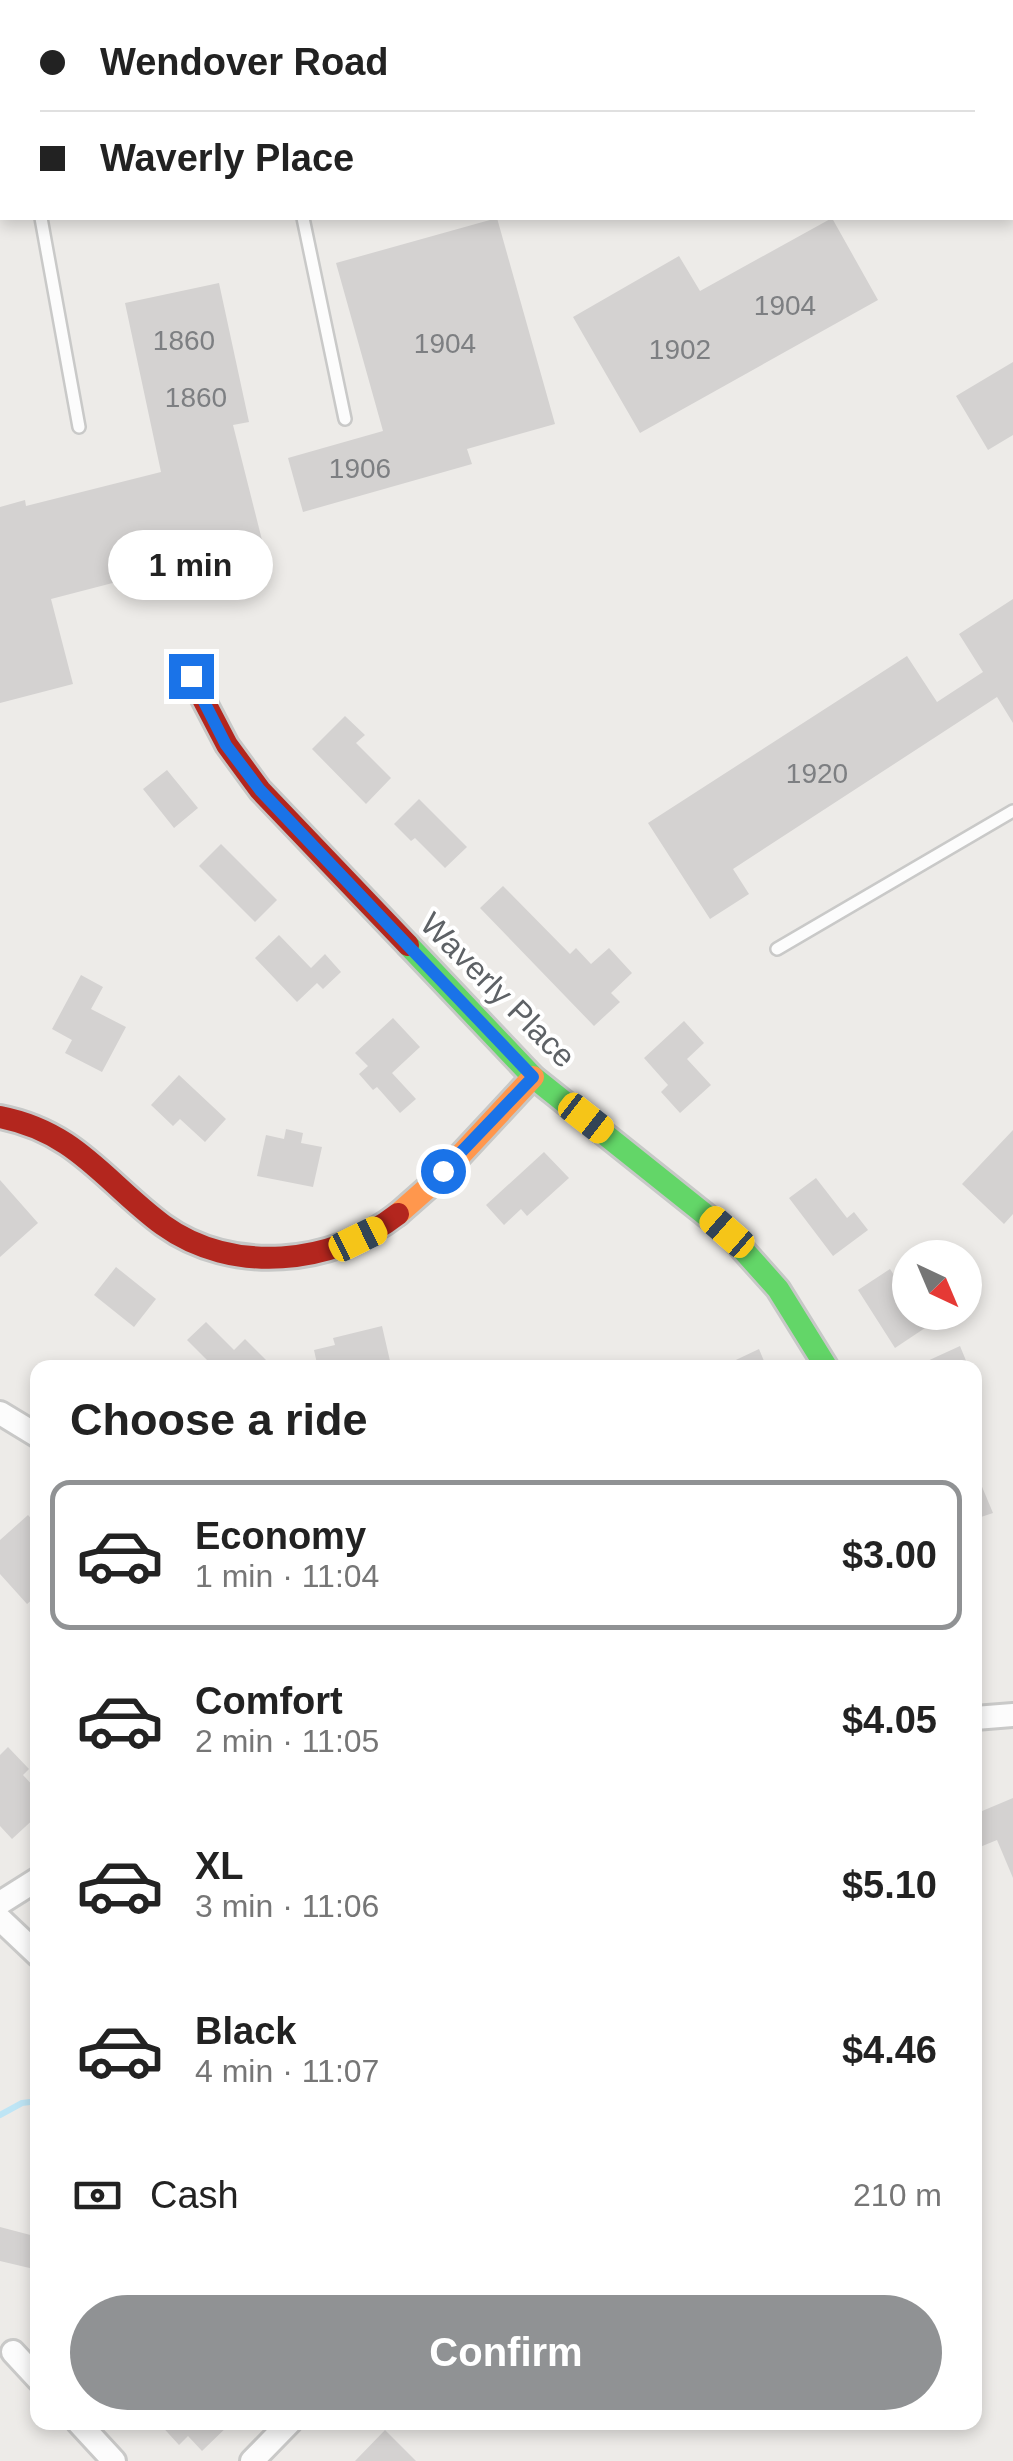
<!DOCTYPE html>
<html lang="en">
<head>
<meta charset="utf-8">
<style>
	body { margin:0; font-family:Arial,sans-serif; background:#f2f2f2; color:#222; height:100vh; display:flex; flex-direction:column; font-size:38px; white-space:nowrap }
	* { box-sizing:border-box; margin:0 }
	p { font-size:32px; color:#767676 }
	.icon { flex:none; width:55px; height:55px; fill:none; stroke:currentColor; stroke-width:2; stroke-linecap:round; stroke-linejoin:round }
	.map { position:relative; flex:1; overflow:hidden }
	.drawer { position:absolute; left:30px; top:1360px; width:952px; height:1070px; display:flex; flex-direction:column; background:#fff; border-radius:20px; box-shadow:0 5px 15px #0003 }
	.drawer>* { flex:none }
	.guide { position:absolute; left:0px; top:0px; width:1015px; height:220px; box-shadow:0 5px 15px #0003; display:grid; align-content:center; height:220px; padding:0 40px; background:#fff }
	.needle { width:65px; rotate:136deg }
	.fabs { position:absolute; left:892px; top:1240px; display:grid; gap:20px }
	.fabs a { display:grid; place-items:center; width:90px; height:90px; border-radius:50%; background:#fff; box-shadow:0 5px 15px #0003; font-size:50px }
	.end { position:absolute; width:45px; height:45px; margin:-22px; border:12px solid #1a73e8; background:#fff; box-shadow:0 0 0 5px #fff }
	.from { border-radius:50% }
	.bubble { position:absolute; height:70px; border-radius:35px; background:#fff; box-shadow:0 5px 15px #0003; font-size:32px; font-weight:800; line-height:70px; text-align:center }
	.car { position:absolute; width:30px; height:60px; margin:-30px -15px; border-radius:12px; box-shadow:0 0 8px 2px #0007; background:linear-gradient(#f5c518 24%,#345 0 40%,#f5c518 0 76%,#345 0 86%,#f5c518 0) }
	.guide b { display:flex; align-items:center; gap:35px; height:95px; font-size:38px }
	.guide b+b { border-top:2px solid #e0e0e0 }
	.guide i { width:25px; height:25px; background:#222 }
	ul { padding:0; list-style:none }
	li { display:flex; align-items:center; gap:30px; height:150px; margin:0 20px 15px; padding:0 20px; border:5px solid transparent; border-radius:20px }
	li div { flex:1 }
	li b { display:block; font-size:38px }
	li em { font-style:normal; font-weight:800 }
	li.active { border-color:#909294 }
	li>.icon { width:90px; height:90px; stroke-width:1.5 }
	h2 { padding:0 40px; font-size:45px; line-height:120px }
	.pay { display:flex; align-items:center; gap:25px; height:110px; padding:0 40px; font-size:38px }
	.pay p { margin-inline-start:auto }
	.cta { display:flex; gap:20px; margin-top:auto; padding:20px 40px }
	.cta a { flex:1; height:115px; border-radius:60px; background:#909294; color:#fff; font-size:40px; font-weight:800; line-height:115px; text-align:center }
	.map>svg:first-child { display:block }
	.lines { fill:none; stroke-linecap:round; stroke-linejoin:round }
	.stream { stroke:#bee5f5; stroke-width:6 }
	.building { fill:#d4d2d1 }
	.lane-casing { stroke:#c9c9c8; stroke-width:16 }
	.street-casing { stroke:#c9c9c8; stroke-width:28 }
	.fast-casing { stroke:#c7c8c7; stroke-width:28 }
	.slow-casing { stroke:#c7c8c7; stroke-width:28 }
	.jam-casing { stroke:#c7c8c7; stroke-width:28 }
	.lane { stroke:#fcfcfc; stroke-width:11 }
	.street { stroke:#fcfcfc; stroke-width:22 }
	.fast { stroke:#63d668; stroke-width:22 }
	.slow { stroke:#ff974d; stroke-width:22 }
	.jam { stroke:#b3261e; stroke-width:22 }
	.route { stroke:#1a73e8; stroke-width:12 }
	.labels { text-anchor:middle; stroke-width:8; stroke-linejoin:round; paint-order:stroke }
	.number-label { font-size:28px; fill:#7d7f82 }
	.street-label { font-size:32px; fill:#5e6266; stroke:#fff }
</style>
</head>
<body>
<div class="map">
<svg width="1013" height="2461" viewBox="0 0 1013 2461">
	<rect width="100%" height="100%" fill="#edebe8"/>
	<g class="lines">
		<path class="stream" d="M0,2115l22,-12 16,-2"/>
	</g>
	<path class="building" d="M497,218l58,206 -88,25 5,15 -169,48 -15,-54 95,-27 -47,-168z
		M832,218l46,82 -238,133 -67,-116 106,-61 21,35z
		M219,283l30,139 -16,3 30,119 -212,55 22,85 -73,19v-196l25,-7 1,6 135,-34 -36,-169z
		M1013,362v73l-25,15 -32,-54z
		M1013,599v124l-16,-26 -264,172 16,25 -39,25 -62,-96 259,-167 30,46 46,-30 -24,-38z
		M345,716l20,19 -9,8 35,35 -25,26 -54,-55z
		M167,770l31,38 -24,20 -31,-39z
		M419,799l48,48 -22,21 -30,-30 -4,3 -17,-17z
		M221,844l56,56 -22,22 -56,-56z
		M503,886l67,68 6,-6 15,16 18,-16 23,25 -21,20 9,9 -26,24 -114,-118z
		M279,935l32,33 14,-14 16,18 -18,17 -6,-6 -20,19 -42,-44z
		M81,975l22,12 -12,22 35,18 -24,45 -37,-19 7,-13 -20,-11z
		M393,1018l27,29 -28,26 24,26 -16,14 -23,-26 -4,3 -14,-16 9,-8 -13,-13z
		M684,1021l20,22 -17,16 24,26 -31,28 -19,-21 7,-7 -24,-27z
		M179,1075l47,44 -21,23 -25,-23 -7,7 -22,-21z
		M286,1129l17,4 -2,10 21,4 -9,40 -56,-11 9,-41 18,4z
		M1013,1130v84l-9,10 -42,-40z
		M544,1152l25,26 -42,38 -6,-7 -17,16 -18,-20z
		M816,1178l31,40 7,-6 14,18 -35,26 -44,-58z
		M0,1180l38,43 -38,34z
		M116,1267l40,32 -22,28 -40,-32z
		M890,1269l20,30v13h39l-54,36 -37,-58z
		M206,1322l28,28 11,-11 29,29h-59l-28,-28z
		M382,1326l8,35 -26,7h-46l-4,-18 21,-5 -2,-7z
		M960,1346l9,22h-57z
		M759,1349l8,19h-48z
		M975,1470l18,43 -18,6z
		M28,1515l10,11v69l-11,9 -27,-30v-34z
		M8,1747l21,22 -6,6 15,16v24l-26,24 -12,-13v-71z
		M1013,1798v80l-16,-38 -22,9v-35z
		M0,2227l38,10v33l-38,-9z
		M158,2422h74l-30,29 -14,-15 -9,9z
		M385,2430l31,31h-61z"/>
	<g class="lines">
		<g class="lane-casing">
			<path id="lane" d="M141,0l1,2
				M41,218l38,209
				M303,218l42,201
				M777,949l236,-138"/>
		</g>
		<g class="street-casing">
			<path id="street" d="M331,2l11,-2
				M0,74h2
				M1012,163h1
				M0,1413l38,23
				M975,1718l38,-3
				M0,1903l38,-24
				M0,1919l38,36
				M13,2352l25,27
				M78,2422l36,39
				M252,2461l38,-39"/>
		</g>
		<g class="fast-casing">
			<path id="fast" d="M408,945l125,132 194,155 51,57 49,79"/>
		</g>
		<g class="slow-casing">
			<path id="slow" d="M398,1214l42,-37 93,-100"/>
		</g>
		<g class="jam-casing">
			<path id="jam" d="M191,676l36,69 33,45 148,155
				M0,1117c77,15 105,65 163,108 69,50 170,40 235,-11"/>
		</g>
		<use href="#lane" class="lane"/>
		<use href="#street" class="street"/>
		<use href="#fast" class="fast"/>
		<use href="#slow" class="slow"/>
		<use href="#jam" class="jam"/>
	</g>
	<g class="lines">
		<path class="route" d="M191,676l35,69 34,45 273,287 -90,94"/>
	</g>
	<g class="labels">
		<g class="number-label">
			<text x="785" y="315">1904</text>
			<text x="184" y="350">1860</text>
			<text x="445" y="353">1904</text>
			<text x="680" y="359">1902</text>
			<text x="196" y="407">1860</text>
			<text x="360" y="478">1906</text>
			<text x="817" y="783">1920</text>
		</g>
		<g class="street-label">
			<text transform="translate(498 990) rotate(45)" y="11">Waverly Place</text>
		</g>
	</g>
</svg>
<div class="fabs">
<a><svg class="needle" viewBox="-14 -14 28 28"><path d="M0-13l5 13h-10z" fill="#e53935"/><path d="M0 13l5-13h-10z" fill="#767676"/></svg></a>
</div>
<i class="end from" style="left:443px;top:1171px"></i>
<i class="end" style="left:191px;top:676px"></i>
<div class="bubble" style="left:108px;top:530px;width:165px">1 min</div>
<i class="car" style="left:586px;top:1118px;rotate:128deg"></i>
<i class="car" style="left:727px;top:1232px;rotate:311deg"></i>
<i class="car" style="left:358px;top:1239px;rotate:64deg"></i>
<div class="guide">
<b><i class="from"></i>Wendover Road</b>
<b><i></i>Waverly Place</b>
</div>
<section class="drawer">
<h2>Choose a ride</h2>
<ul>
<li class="active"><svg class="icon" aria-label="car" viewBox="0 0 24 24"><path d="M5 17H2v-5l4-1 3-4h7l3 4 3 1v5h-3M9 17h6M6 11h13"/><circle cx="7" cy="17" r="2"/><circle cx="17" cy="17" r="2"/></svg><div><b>Economy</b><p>1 min · 11:04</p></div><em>$3.00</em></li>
<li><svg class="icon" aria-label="car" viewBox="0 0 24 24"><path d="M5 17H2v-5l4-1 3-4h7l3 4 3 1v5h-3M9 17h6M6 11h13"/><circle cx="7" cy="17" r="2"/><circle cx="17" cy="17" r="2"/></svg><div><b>Comfort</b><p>2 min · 11:05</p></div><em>$4.05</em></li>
<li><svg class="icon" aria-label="car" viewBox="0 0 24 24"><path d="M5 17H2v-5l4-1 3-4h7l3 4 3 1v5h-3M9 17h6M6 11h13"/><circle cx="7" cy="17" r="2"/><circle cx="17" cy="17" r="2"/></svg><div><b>XL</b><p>3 min · 11:06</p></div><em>$5.10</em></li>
<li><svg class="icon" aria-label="car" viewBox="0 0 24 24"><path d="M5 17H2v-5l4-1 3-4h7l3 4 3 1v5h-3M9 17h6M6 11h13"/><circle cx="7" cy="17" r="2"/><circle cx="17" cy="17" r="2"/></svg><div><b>Black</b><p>4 min · 11:07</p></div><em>$4.46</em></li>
</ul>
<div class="pay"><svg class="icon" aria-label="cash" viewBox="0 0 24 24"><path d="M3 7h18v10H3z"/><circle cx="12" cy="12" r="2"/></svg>Cash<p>210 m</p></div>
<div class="cta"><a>Confirm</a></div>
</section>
</div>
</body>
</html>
